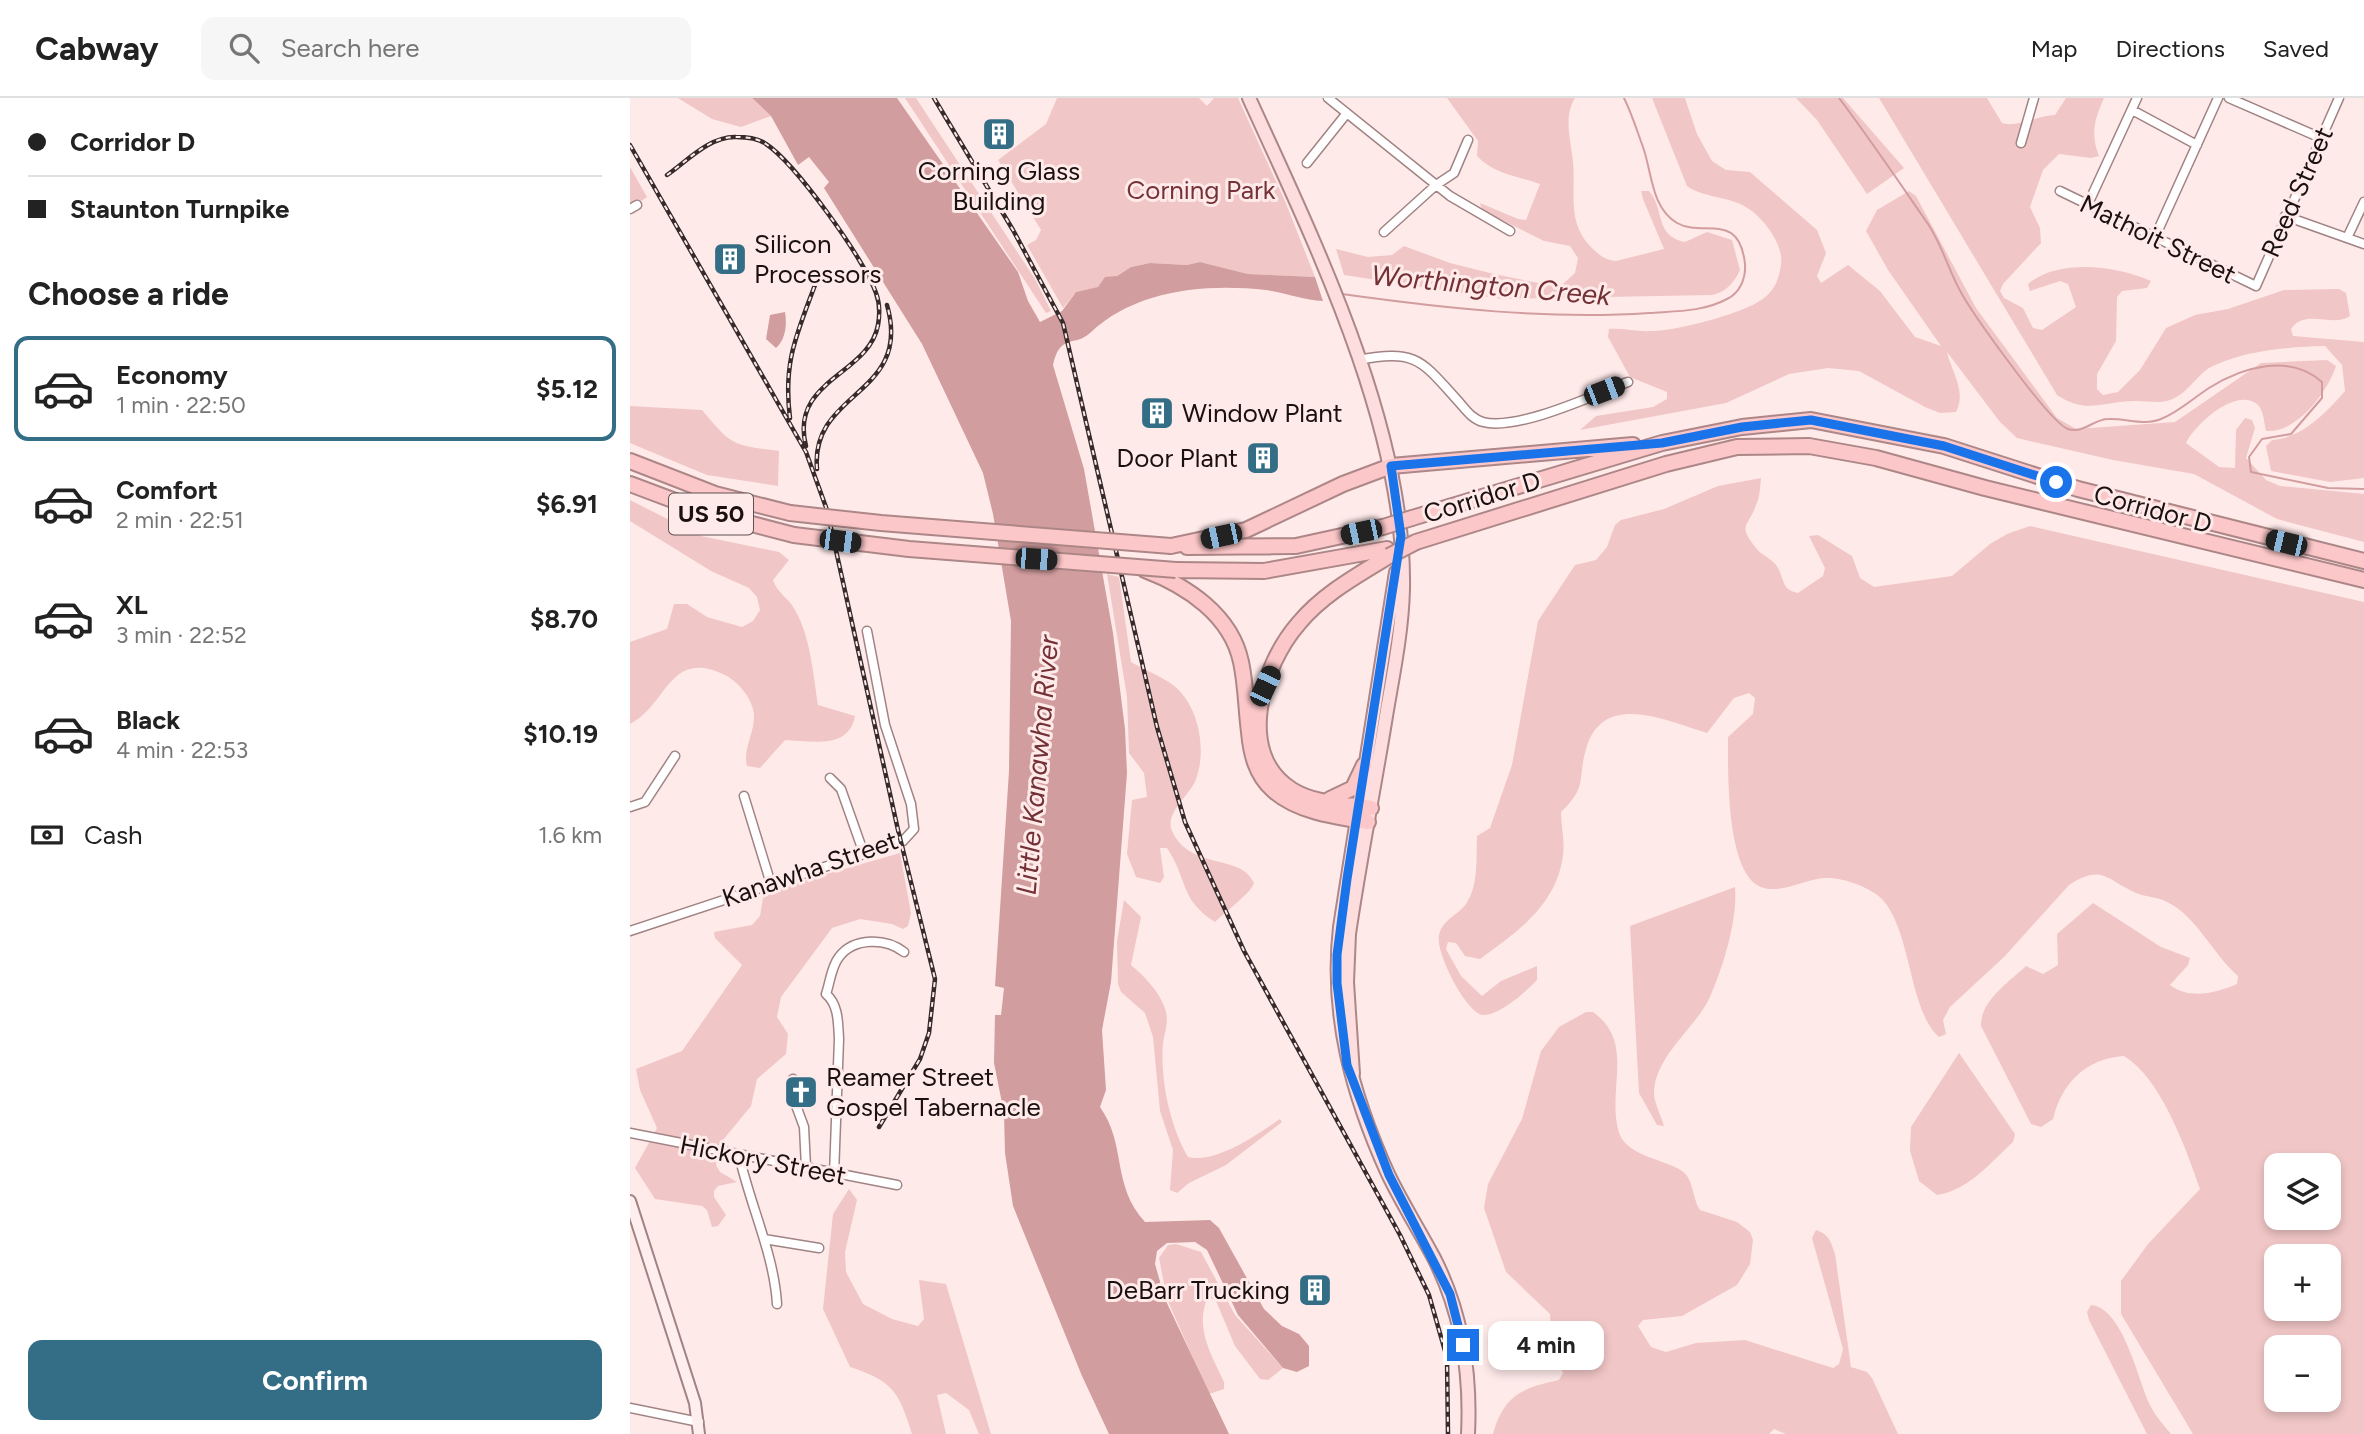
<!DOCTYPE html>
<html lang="en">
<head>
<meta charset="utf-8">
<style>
	body { margin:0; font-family:Figtree,sans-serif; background:#f6f6f6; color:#222; height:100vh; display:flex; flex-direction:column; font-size:26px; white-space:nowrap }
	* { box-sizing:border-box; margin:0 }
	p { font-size:23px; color:#767676 }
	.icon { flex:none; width:38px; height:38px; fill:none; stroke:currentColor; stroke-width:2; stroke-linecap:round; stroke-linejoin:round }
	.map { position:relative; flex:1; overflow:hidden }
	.drawer { display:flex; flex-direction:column; background:#fff; width:630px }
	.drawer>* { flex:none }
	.hud { display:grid; align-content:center; height:154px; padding:0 28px; background:#fff }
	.fabs { position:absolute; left:1634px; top:1055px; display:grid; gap:14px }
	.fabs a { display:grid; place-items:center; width:77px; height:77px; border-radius:14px; background:#fff; box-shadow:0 4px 10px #0003; font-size:35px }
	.end { position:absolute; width:32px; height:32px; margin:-16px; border:9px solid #1a73e8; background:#fff; box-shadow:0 0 0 4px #fff }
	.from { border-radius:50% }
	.bubble { position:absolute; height:49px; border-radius:14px; background:#fff; box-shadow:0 4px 10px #0003; font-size:23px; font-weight:700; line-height:49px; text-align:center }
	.car { position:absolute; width:21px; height:42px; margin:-21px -10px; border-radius:9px; box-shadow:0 0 5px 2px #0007; background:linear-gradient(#222 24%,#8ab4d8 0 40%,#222 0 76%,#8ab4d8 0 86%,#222 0) }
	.hud b { display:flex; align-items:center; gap:24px; height:66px; font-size:26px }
	.hud b+b { border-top:2px solid #e0e0e0 }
	.hud i { width:18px; height:18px; background:#222 }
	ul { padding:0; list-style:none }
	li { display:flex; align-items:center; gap:21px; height:105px; margin:0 14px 10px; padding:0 14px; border:4px solid transparent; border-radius:14px }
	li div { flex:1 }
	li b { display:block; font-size:26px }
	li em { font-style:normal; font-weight:700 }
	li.selected { border-color:#336d86 }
	li>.icon { width:63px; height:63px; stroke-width:1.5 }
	h2 { padding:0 28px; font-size:32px; line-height:84px }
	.pay { display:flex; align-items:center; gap:18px; height:77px; padding:0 28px; font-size:26px }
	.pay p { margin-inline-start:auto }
	.action { display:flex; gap:14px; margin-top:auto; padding:14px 28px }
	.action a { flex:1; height:80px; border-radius:14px; background:#336d86; color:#fff; font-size:28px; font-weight:700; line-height:80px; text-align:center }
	header { display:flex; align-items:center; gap:42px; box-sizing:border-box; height:98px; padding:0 35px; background:#fff; border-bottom:2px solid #e0e0e0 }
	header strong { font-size:33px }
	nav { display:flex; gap:38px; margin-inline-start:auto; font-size:24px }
	.search { width:490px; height:63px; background:#f6f6f6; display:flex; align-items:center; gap:18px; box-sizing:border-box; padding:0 24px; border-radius:14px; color:#767676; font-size:26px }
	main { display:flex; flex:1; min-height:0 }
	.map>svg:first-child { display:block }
	.green { fill:#f1c6c6; fill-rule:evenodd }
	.water { fill:#d29d9e }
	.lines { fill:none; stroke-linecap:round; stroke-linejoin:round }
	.stream { stroke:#d29d9e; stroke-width:2 }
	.street-casing { stroke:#a18383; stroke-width:11 }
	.secondary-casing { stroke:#a18383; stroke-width:14 }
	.primary-casing { stroke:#ad8788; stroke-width:16 }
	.highway-casing { stroke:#ad8788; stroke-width:18 }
	.street { stroke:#fff; stroke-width:8 }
	.secondary { stroke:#feeeee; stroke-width:10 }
	.primary { stroke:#fdddde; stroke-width:12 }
	.highway { stroke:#fcc7c8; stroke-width:14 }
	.rail-casing { stroke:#362a2a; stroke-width:4.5 }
	.rail { stroke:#ffeaea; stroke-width:2; stroke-dasharray:5; stroke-linecap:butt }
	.highway-bridge-casing { stroke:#ad8788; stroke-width:18; stroke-linecap:butt }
	.highway-bridge { stroke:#fcc7c8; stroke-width:14 }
	.route { stroke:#1a73e8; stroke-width:9 }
	.labels { text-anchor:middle; stroke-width:6; stroke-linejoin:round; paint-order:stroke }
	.shield { fill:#ffeaea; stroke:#5f5151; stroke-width:2 }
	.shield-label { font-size:24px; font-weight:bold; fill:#1b1010 }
	.poi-label { font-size:26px; fill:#1b1010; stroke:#ffeaea; text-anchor:start }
	.park-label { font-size:26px; fill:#753237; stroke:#ffeaea }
	.street-label { font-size:26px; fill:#1b1010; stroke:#ffeaea }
	.water-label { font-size:28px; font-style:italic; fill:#733135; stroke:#ffeaea }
</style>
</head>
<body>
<header>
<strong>Cabway</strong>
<div class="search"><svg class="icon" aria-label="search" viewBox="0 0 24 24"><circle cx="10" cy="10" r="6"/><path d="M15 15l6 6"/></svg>Search here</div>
<nav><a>Map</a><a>Directions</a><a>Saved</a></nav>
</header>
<main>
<section class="drawer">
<div class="hud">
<b><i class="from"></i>Corridor D</b>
<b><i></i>Staunton Turnpike</b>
</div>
<h2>Choose a ride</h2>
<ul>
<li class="selected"><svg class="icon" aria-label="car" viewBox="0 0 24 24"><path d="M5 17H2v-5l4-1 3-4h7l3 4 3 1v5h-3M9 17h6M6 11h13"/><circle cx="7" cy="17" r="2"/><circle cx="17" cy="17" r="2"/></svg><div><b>Economy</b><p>1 min · 22:50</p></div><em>$5.12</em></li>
<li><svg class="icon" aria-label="car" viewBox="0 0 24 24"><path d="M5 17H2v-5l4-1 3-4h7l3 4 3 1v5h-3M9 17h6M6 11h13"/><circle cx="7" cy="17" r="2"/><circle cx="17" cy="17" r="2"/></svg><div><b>Comfort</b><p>2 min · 22:51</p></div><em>$6.91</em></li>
<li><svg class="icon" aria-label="car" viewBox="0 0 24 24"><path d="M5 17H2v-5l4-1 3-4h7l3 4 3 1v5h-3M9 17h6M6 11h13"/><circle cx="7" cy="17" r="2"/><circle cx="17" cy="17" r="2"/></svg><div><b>XL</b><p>3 min · 22:52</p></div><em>$8.70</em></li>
<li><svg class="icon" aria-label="car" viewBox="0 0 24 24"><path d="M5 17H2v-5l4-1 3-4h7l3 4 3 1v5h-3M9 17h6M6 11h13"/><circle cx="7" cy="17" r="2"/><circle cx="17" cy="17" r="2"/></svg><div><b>Black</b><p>4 min · 22:53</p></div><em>$10.19</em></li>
</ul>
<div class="pay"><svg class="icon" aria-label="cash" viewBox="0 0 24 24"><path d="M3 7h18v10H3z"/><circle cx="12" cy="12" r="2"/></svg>Cash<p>1.6 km</p></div>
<div class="action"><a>Confirm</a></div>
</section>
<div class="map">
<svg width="1734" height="1336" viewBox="0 0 1734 1336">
	<rect width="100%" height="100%" fill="#ffeaea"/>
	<path class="green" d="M48,0h74l19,18 -30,11 -29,-8z
		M275,0h11l119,181 16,32 -5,2z
		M427,0h142l8,8 7,-8h24l47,103 30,76 -67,-3 -48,-12 -13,3 -37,-2 -19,4 -32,20 -23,5 -13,16 -36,-63 9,-5 5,-10 -43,-70 48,-36z
		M817,0h128c-12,19 -4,42 -2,64 3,33 -7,61 20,87 7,7 13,11 23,12l48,-12 -21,-50 -2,-8h8c16,18 5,45 36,51l22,-10 25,8 8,30c-6,13 -14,22 -28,25l-210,4 -158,-24 -8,-26 32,8 24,-2 12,-9 46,17 44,11 44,9 25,1 12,-11 3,-15 -8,-12 -26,-5 -62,-31 -2,-7 38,16 8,1 14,-36c-23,-8 -46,-10 -63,-28l1,-15z
		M1022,0h33l12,36 15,27 14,9 24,2 67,58 9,23 -9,23 4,7 27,-18 32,26 35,46 26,9 -53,-76 -22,-39 11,-21 32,-19 7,5 60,112 81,110 19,11 99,-7 86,-59 66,-3 9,6c-9,27 -39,67 -70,65 -2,-8 -2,-21 -9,-27 -21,-17 -62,20 -71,39l33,24 16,1 1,-38 9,-12 7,2 3,8 -9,30 20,22 14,6 84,8v48l-87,-23 -83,-45 -81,-14 -96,-22 -17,-16 -53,-70c4,19 20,39 9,60l-16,1 -15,-6 -66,-36 -31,-3 -39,6 -63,29 -146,27 16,-14 57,-9 14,-8v-7l-37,-15 -22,-40 1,-8c15,-1 28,3 43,2 24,0 94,-18 112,-33 11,-8 15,-20 17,-33 3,-19 -15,-43 -29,-54 -21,-16 -47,-12 -65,-25z
		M1166,0h47l61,70 -37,26 -50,-74z
		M1249,0h108l15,25c15,5 37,-8 53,-8l11,-17h38c-9,20 -14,36 -5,58l-8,2 -32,-4 -16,16 -13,37 10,21 1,15 -38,41 -3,7 4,7 19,10 10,20 9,2 34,-23 -8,-23 -8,-3 -30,10 -2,-7c31,-26 89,-18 123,-3l-4,7 -25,3 -5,6 -1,44 -19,33v15l6,6 15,-3 22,-22 26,-42 29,-13 33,-6 56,-19 55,-1 7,4 4,23c-17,12 -45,-8 -59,13l2,7 71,6v136l-34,4 -59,-11 -5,-25 6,-6c30,-2 54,-27 73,-49l-3,-26 -17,-19c-37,1 -78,4 -112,20 -12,5 -21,20 -32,28 -17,12 -27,7 -46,7 -32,0 -48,14 -78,-6z
		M0,69l17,30 -17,12z
		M0,308l72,4c30,36 30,35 77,41l-1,35 -71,-11 -70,-29 -7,-3z
		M1131,380c-1,9 -1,19 -5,27 -8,23 -19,19 0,43 5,7 15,10 20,17 9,12 4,25 22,28l25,-17 2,-8 -16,-32 9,-1 34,21 8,22 14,9 78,-11 38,-32 17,-10 23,-8 334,76v832h-171l-72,-120v-33l27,-37 52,-55c-14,-40 -39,-111 -76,-133 -39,3 -62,27 -71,63l-12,8 -10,-3 -50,-98c-1,-25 28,-44 45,-60l17,8 15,-9 -1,-31 36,-31 68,44 29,11 -2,7 -18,20c20,15 46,8 67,-1l1,-8c-25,-21 -41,-60 -71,-74 -9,-5 -21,-5 -31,-9 -31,-14 -33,-29 -67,-8l-65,72 -54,50 -7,13 3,14 -7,3c-30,-26 -27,-103 -56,-137 -12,-13 -41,-23 -58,-22 -21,1 -48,19 -68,7 -31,-20 -29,-115 -29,-148l25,-23 2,-16 -6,-5 -15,5 -27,35c-41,-12 -104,-43 -121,16 -9,32 2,37 -25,63 0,13 4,30 2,43 -6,50 -46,77 -83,104l-15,-3 -9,-13 -8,-1 -2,7 15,27 21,20 19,-15 36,-15v14c-10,11 -37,35 -53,35 -17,0 -49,-63 -45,-80 4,-16 18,-19 27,-31 13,-19 10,-46 11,-68l13,-8 22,-63 26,-144 37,-56 21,-5 11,-13 8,-22 6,-5 43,-11 54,-23zM1647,1068h52v52h-52zM1647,1158h52v53h-52zM1647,1250h52v52h-52z
		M0,402l71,36 78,16 10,8 -16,20c4,13 16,18 22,30 16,28 18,64 23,95l37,11c-6,34 -44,25 -70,24l-25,28 -13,-2c-5,-20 11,-37 6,-57 -4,-15 -17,-29 -30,-35 -54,-25 -56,31 -93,50v-82l37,-13 7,-25h13l20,13 35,10 11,-6 7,-11 -3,-13 -8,-9 -38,-17 -81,-50z
		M477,476l12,3 12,85c14,8 30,14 42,23 26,20 34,65 23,94 -5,16 -32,33 -24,52 18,40 69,22 82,52 -3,10 -29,29 -39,39 -36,-23 -27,-43 -48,-74h-7l4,29 -4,6 -24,-6 -9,-23 5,-54 15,-3 -3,-24 -15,-20 -2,-56z
		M270,755l11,60 -3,13 -5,3 -11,-5 -32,-5 -28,9 -51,69 -4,20 11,17 -2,20 -29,25 -6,27 -33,40 -2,19 4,7 17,10 -19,4 -4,5v6l12,18 -8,11 -6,1 -5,-17 -5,-4 -47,-7 -20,-31 22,-40 -17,-38 -4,-21 46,-18 60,-86 -27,-27 -1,-6 38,-7 8,-9 4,-24z
		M1105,789c3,32 -12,80 -25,110 -14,31 -57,60 -56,98 1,9 7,21 10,31l-7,-1 -18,-32 -9,-167z
		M494,802l17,17 -10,48c14,12 26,24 33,41 6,14 1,24 -1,37 -3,37 7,83 25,114 28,7 70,-23 92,-38l2,3 -56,43 -37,18 -12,10 -7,-3 3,-40 -13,-39 -7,-74 -8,-24 -24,-21 -3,-8 -1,-43z
		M956,914h7c43,31 13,77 26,121 8,23 45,26 63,38 12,8 10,27 18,39l37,12 13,10 3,8 -3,24 -13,21 -55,31 -39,4 -5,6 13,21 15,5 30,-9 49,-3 88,28 6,-4 4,-15 -31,-111 4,-8c13,4 15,12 19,24l16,113 16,5 5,6 26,56h-112l-12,-5 -5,5h-276c11,-39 29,-46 66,-54l4,-7 -11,-28 -2,-31 -44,-42 -22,-64 4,-24 34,-65 19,-68 18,-24z
		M1329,955l56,81 -2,8c-23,21 -44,48 -76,53l-18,-14 -9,-30 1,-24z
		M219,1091l8,11 -12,52 1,20 17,32 29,15 26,7 6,-7 -5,-39 27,4 45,150h-12l-10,-24 -23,-17 -9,2 9,39h-34c-13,-42 -19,-53 -62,-67l-27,-58 10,-95z
		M546,1146l25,8 34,63 48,53 -15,12 -8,-1 -25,-33 -19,-45 -8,-4c-14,30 3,57 16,85v7l-15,5 -42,-95 -8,-41 9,-13z
		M1461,1207c33,3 47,77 60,102 5,10 13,18 20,27h-24l-58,-114 -2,-8z"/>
	<path class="water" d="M122,0h145l121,174 10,29 12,21 22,-11 14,-19 22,-5 7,-10 12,-1 14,-9 19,-4 37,2 13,-3 48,12 67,3 8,24c-19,-1 -37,-8 -57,-11 -61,-7 -131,0 -176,43 -15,14 -30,0 -37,32l31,104 29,164 12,96 2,44 -16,209 -9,48 4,60 -6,17c27,38 11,78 45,115l65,-2 9,8 45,81 18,17 17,8 10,12v20l-12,6 -14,-4 -45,-53 -31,-65 -12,-8 -28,1 -10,8 -2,13 10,35 64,135h-120l-27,-58 -69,-170 -8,-53 -1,-40 -10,-50 1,-48h6l3,-27 -9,-2 14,-215 2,-150 -18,-107 -10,-41 -61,-129 -98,-156 5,-6 -20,-25 -11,8 -27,-49z
		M155,214c2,12 1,27 -9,36l-10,-9 4,-24z"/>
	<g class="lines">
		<path class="stream" d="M1209,0c31,41 60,84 89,126 15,22 21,49 35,72 13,22 87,127 105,133 15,5 26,-10 40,-10 17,-1 37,7 53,0 18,-7 31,-20 48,-31 33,-21 81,-35 113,-6v16l-31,36 -29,5 -13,18 2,15 77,16 36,1
			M712,196c101,14 205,26 307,19 27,-2 54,-1 78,-14 13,-6 19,-21 18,-35 -6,-54 -42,-26 -68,-41 -26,-15 -25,-51 -34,-76 -6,-16 -11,-33 -19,-49"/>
		<g class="street-casing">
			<path id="street" d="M698,0l122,98 60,35
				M1599,0l92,40
				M1502,12l65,35
				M1391,45l13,-45
				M677,65l40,-50
				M1430,93l196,95 83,-188
				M1458,106l49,-106
				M0,111l7,-4
				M1655,118l79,28
				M754,134l52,-47 18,-12 14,-33
				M1525,139l63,-139
				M1717,140l17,-36
				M728,262c59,-11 63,0 101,42 7,8 13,17 24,20 35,9 111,-27 145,-40
				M200,680l11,11 23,65
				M114,698l27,88
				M0,709l15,-5 30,-46
				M0,833l273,-90 11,-12 -3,-25 -26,-79 -18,-94
				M163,981l1,21 10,27 2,40
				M0,1035l267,52
				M109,1057c11,50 35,99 38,149
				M204,1077l5,-136c-1,-15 0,-34 -13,-45 4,-11 5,-27 13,-37 15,-20 47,-19 65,-5
				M134,1141l55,9
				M0,1310l69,14"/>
		</g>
		<g class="secondary-casing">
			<path id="secondary" d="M0,1103l65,202 4,31"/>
		</g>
		<g class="primary-casing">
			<path id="primary" d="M619,0c66,145 157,330 154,491 -1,41 -9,81 -16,121 -12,75 -27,149 -38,224l-2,48 6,92
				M766,474l-56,355c-10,87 12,168 48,247 14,29 31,56 46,84 28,55 37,115 34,176"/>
		</g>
		<g class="highway-casing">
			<path id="highway" d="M0,363l85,33 75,19
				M0,386l72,27 92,24
				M782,420l250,-75 80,-16 69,-7 133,26 134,43 286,72
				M786,444l250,-78 71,-17 72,-1 67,12 109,30 379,92
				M541,448l75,-16 97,-46 48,-18 242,-21
				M557,449l109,-1 87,-19
				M515,472c42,16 86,45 96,92 5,23 5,47 8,70 2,22 7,43 24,58 24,22 64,27 95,32
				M546,472l88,1 123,-22
				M700,701l23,-11 11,-23
				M741,710c-25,-4 -57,-4 -79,-18 -58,-36 -30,-125 7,-167 24,-29 59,-48 90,-67"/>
		</g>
		<use href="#street" class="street"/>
		<use href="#secondary" class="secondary"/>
		<use href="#primary" class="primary"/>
		<use href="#highway" class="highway"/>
		<g class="rail-casing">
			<path id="rail" d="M304,0l79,132 50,93 94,404 28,95 59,129 156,284 29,60 18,63 1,76
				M0,47l176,307 21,58 71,320 37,149 -6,54 -9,26 -41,68
				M37,77c20,-14 43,-39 69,-38 9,0 22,1 30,7 29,19 99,116 110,149 4,11 4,21 2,32 -9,50 -89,55 -72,121
				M160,320c-7,-55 6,-82 25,-133
				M187,371c-7,-79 96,-73 70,-164"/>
		</g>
		<use href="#rail" class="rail"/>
		<g class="highway-bridge-casing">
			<path id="highway-bridge" d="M160,415l91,10 290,23
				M753,429l29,-9
				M164,437l115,14 267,21
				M759,458l27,-14"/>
		</g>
		<use href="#highway-bridge" class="highway-bridge"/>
	</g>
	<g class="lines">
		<path class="route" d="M833,1247l-13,-51 -61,-119 -42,-110 -10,-82v-28l10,-76 54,-343 -10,-70 271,-23 80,-16 69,-7 133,26 112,36"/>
	</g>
	<defs>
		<g id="building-square" transform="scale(1.75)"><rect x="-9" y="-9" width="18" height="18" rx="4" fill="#336d86" stroke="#ffeaea"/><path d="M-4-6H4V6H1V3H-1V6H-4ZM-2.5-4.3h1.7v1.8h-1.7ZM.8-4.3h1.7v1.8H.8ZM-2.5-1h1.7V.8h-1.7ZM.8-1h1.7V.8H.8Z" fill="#fff"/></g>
		<g id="church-square" transform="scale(1.75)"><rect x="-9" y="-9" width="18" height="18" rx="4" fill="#336d86" stroke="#ffeaea"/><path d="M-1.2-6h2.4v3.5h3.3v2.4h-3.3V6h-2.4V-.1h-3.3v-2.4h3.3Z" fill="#fff"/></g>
	</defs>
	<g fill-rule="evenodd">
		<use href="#building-square" x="369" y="36"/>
		<use href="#building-square" x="100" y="161"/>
		<use href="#building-square" x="527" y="315"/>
		<use href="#building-square" x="633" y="360"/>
		<use href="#church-square" x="171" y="994"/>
		<use href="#building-square" x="685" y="1192"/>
	</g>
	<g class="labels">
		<rect class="shield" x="39" y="395.5" width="84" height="41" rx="5"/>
		<g class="shield-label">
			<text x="81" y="424">US 50</text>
		</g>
		<g class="poi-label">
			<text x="369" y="82" text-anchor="middle">Corning Glass<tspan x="369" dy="30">Building</tspan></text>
			<text x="124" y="155">Silicon<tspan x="124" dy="30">Processors</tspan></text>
			<text x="552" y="324">Window Plant</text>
			<text x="608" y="369" text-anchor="end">Door Plant</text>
			<text x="196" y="988">Reamer Street<tspan x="196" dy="30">Gospel Tabernacle</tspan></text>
			<text x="660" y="1201" text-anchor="end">DeBarr Trucking</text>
		</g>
		<g class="park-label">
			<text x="571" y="101">Corning Park</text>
		</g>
		<g class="street-label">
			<text transform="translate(1667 94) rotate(-66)" y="9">Reed Street</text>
			<text transform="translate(1528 141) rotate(26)" y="9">Mathoit Street</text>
			<text transform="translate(852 399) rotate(-17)" y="9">Corridor D</text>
			<text transform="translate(1523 411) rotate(15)" y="9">Corridor D</text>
			<text transform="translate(180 771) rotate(-19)" y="9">Kanawha Street</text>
			<text transform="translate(133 1062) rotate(11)" y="9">Hickory Street</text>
		</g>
		<g class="water-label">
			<text transform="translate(861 187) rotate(5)" y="10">Worthington Creek</text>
			<text transform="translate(407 667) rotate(-85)" y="10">Little Kanawha River</text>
		</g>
	</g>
</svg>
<div class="fabs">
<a><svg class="icon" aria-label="layers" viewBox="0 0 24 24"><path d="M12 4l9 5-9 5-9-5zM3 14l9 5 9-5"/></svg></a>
<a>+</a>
<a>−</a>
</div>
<i class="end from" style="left:1426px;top:384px"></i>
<i class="end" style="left:833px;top:1247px"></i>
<div class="bubble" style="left:858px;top:1223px;width:116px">4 min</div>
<i class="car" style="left:974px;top:293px;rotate:69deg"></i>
<i class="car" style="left:731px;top:434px;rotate:258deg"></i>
<i class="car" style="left:591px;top:438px;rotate:258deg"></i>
<i class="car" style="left:210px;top:443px;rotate:97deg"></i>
<i class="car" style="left:1656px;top:445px;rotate:283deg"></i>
<i class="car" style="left:406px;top:461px;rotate:94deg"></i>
<i class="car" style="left:635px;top:588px;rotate:25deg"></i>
</div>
</main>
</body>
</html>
